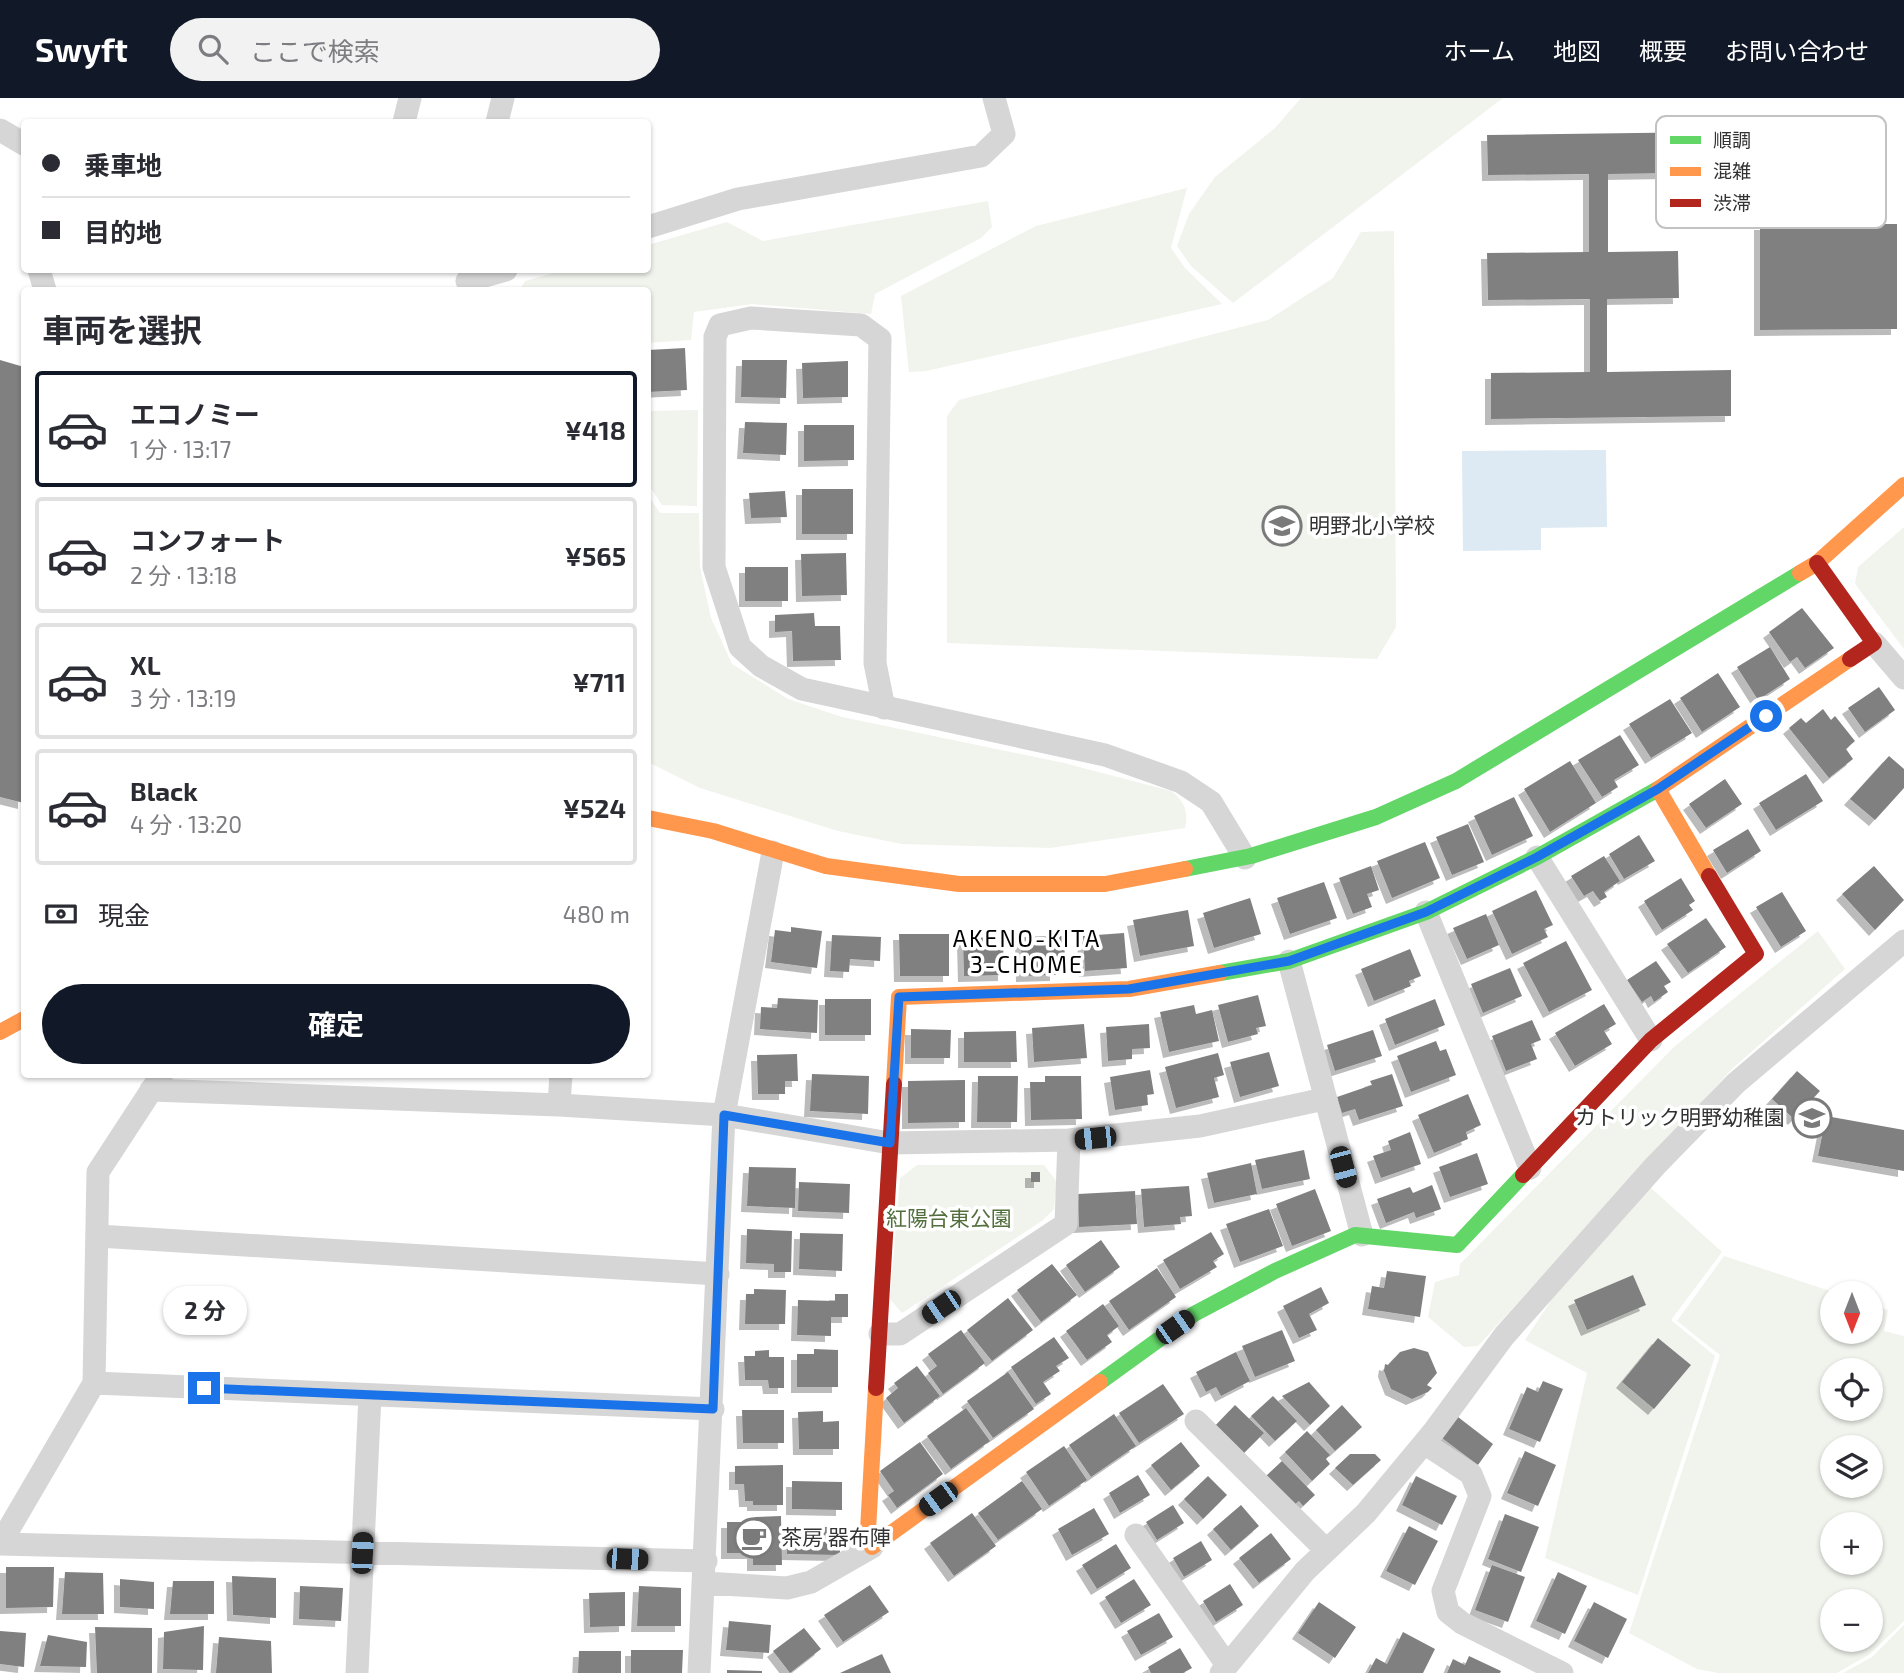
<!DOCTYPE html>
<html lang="ja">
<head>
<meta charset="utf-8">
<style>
	body { margin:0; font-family:"Exo 2","Noto Sans JP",sans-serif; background:#f2f2f3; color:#2b2b33; height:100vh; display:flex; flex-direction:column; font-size:26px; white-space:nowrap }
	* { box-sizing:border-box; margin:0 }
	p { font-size:23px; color:#7c7c81 }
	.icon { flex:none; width:38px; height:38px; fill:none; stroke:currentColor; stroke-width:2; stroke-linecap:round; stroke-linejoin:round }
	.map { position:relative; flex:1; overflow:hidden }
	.sheet { position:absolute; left:21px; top:189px; width:630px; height:791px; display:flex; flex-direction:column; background:#fff; border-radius:7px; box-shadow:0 2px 5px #0004 }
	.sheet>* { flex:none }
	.banner { position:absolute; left:21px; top:21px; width:630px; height:154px; border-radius:7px; box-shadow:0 2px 5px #0004; display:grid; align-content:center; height:154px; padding:0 21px; background:#fff }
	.needle { width:46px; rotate:180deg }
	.fabs { position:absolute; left:1820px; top:1183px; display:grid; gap:14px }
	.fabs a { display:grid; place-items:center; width:63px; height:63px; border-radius:50%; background:#fff; box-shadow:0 2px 5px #0004; font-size:35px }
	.end { position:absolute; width:32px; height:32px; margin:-16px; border:9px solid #1a73e8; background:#fff; box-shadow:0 0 0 4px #fff }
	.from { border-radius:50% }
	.bubble { position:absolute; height:49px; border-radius:24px; background:#fff; box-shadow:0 2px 5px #0004; font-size:23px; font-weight:700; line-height:49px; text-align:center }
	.car { position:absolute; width:21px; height:42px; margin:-21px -10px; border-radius:9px; box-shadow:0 0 5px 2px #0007; background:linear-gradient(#222 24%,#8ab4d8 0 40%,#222 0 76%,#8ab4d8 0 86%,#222 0) }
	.banner b { display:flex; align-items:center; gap:24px; height:66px; font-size:26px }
	.banner b+b { border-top:2px solid #e1e1e2 }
	.banner i { width:18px; height:18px; background:#2b2b33 }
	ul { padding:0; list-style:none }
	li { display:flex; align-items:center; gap:21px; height:116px; margin:0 14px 10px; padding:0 7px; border:4px solid #e1e1e2; border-radius:7px }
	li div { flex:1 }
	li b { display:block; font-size:26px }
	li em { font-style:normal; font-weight:700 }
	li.current { border-color:#111827 }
	li>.icon { width:63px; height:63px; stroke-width:1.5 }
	h2 { padding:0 21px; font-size:32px; line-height:84px }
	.pay { display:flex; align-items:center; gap:18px; height:77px; padding:0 21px; font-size:26px }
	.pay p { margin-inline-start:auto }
	.action { display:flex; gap:14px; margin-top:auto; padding:14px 21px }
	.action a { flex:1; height:80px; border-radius:42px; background:#111827; color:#fff; font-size:28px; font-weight:700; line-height:80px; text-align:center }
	header { display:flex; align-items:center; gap:42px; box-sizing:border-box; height:98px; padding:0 35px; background:#111827; color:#fff }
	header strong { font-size:33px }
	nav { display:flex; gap:38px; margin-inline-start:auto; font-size:24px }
	.search { width:490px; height:63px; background:#f2f2f3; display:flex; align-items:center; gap:18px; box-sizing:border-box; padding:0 24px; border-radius:38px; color:#7c7c81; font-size:26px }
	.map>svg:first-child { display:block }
	.green { fill:#f1f4ed; fill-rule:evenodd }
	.water { fill:#ddeaf3 }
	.building { fill:#808080; filter:url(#shadow) }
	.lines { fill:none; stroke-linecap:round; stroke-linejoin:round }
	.street { stroke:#d6d6d6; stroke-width:23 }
	.fast { stroke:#63d668; stroke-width:16 }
	.slow { stroke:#ff974d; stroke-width:16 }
	.jam { stroke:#b3261e; stroke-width:16 }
	.route { stroke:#1a73e8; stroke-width:9 }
	.labels { text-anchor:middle; stroke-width:7; stroke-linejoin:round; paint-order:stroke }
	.poi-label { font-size:21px; fill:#323232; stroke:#fff; text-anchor:start }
	.park-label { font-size:21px; fill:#546f3e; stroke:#fff }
	.neighbourhood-label { font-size:23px; letter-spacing:2px; fill:#000; stroke:#fff }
	.key { fill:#fff; stroke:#c2c2c2; stroke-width:2 }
	.key-label { font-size:19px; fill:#323232 }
</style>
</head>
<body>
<header>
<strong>Swyft</strong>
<div class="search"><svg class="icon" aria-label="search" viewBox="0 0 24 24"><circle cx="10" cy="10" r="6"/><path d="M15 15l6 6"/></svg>ここで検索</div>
<nav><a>ホーム</a><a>地図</a><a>概要</a><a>お問い合わせ</a></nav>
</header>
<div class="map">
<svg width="1904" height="1575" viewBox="0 0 1904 1575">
	<defs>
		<filter id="shadow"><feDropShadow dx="-6" dy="6" stdDeviation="0" flood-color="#0004"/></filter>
	</defs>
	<rect width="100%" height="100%" fill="#fff"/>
	<path class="green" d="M1301,0h202l-270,205 -42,-37 -14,-20 12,-32 26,-37 60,-49z
		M1187,90l-16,60 14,20 37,36 -296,67 -17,1 -8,-76 135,-70z
		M988,103l4,26 -11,11 -106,56 -4,20 -119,-10 -58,8 -3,28 -43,3v-53h-128l5,-9 39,-11h84v-25l79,-23 36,19z
		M1394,133l2,396 -19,32 -430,-16v-227l12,-16 309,-80 65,-42 28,-46z
		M698,312l-1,96 -35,-1 -14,-21v-73z
		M648,397l12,18h39l1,54 11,51 21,46 56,35 54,18 222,46 107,28c13,9 18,21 14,37l-135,20 -148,-4 -64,-13 -138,-43 -52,-26z
		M1904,429v122l-49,-65 3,-17z
		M1818,833l27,38 -113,100 -254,277 -14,1 -36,-30 7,-35 24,-7 1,-11 215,-218z
		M917,1067h127l13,17 -3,27 -12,12 -140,92 -12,-14 10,-121z
		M1650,1089l72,65 -51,68 44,36 -77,239 -93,-37 42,-185 -62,-33 33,-50z
		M1724,1158l112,37h-4v39h39v-27l17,5 -4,21 20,5v285l-34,33 -33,19h-119l-21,-4 -68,-36 91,-278 -43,-34zM1832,1272h39v39h-39zM1832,1349h39v39h-39zM1832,1426h39v39h-39zM1832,1503h39v39h-39z
		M1904,1527v48h-61l29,-16z"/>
	<path class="water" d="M1606,352l1,77 -66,1v22l-78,1 -1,-100z"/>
	<path class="building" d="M1872,32v40l-264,4v78l70,-1 1,47 -72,1v73l124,-2v46l-240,3v-46l99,-1v-73l-102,1 -1,-47 102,-1v-78l-101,1 -1,-40z
		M1760,126h137v105l-137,1z
		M685,250l2,42 -39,2v-42z
		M0,262l24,7v436l-24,-6z
		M742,262h45l-1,38 -45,-1z
		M848,263v36l-45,1 -1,-35z
		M745,324l42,1 -1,32 -43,-2z
		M804,327h50v35l-50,1z
		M802,391h51v45h-51z
		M785,393l2,26 -36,1 -2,-25z
		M846,455l1,42 -45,1 -1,-42z
		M745,469h43v34h-43z
		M1802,510l32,40 -29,20 -8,-11 -7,5 -21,-30z
		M814,515l1,13h25l1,34 -48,1 -1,-30 -17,1v-17z
		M1770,549l20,32 -32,21 -21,-33z
		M1718,575l22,34 -38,25 -22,-34z
		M1879,589l16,23 -30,22 -17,-24z
		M1670,601l22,34 -41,25 -22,-34z
		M1823,611l8,11 4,-4 20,25 -9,8 7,10 -24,19 -40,-50 12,-10 5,5z
		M1620,637l19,30 -25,15 4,7 -16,10 -24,-37z
		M1889,658l15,13v19l-29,32 -25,-21z
		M1570,663l26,42 -46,29 -26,-43z
		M1806,676l17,27 -47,29 -17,-27z
		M1725,681l17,25 -36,24 -17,-24z
		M1514,699l19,39 -41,19 -18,-39z
		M1468,726l16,38 -32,13 -16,-38z
		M1748,731l13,22 -34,22 -14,-23z
		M1639,737l16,26 -31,18 -15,-25z
		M1425,744l15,36 -48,20 -15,-37z
		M1604,758l16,25 -16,11 3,5 -7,4 -7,-10 -9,5 -13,-20z
		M1371,768l8,24 -12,4 5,13 -19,7 -14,-36z
		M1874,768l30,34 -29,30 -33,-36z
		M1681,780l14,23 -6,4 4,5 -31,20 -18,-29z
		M1324,784l13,36 -47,16 -13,-36z
		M1536,792l17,35 -9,4 4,8 -36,17 -20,-43z
		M1782,794l24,39 -25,16 -25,-40z
		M1250,800l11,36 -47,14 -11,-35z
		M1188,812l6,36 -54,10 -7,-36z
		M1486,816l13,31 -32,14 -14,-31z
		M1706,820l20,29 -38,26 -21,-29z
		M791,829l31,4 -5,37 -46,-6 4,-32 16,2z
		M1124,835l3,35 -42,3 -2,-35z
		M899,836h50v42h-49z
		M832,837l49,2 -1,24 -30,-2 -1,13 -19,-1z
		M1064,838l1,23h-9v16l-34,1 -1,-39z
		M1003,839l1,38 -40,1 -1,-38z
		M1566,843l26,49 -43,22 -26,-49z
		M1410,851l11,27 -12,5 2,5 -37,15 -13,-32z
		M1656,863l15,21 -7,4 4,6 -14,10 -3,-6 -9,6 -15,-22z
		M1510,870l12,28 -39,17 -12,-29z
		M1258,897l8,31 -10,2 2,6 -30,8 -10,-37z
		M778,900l40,2 -1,33 -57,-4 1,-22 16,1z
		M825,901h46v36h-46z
		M1435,901l10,26 -50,20 -10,-26z
		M1604,906l12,20 -12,7 8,13 -37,22 -20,-33z
		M1194,907l2,9 16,-4 7,31 -50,11 -9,-40z
		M1532,922l9,20 -10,4 6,15 -31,12 -14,-35z
		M1084,926l3,34 -53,4 -2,-34z
		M1149,926l1,24 -18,1v10l-24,2 -2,-34z
		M911,931l40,1 -1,28h-39z
		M1373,932l9,26 -47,15 -8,-26z
		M1016,933l1,31h-53v-30z
		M1436,943l4,10 6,-2 10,26 -45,17 -14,-36z
		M1269,954l10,34 -39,11 -10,-35z
		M1218,955l6,22 -10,3 5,19 -43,11 -11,-41z
		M797,956l1,27h-13v13h-27l-1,-39z
		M1150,972l4,24 -7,1 1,10 -33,5 -5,-33z
		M1797,973l23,20 -26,28 -22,-20z
		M812,976l57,2 -1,38 -58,-3z
		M1392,976l11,32 -44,14 -4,-11 -13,4 -5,-16 35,-12 -2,-4z
		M978,978h40l-1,46h-40z
		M1045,978h36l1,43 -51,1 -1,-38h15z
		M965,982v42l-57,1v-42z
		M1468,996l13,31 -15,7 2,7 -34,14 -16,-38z
		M1826,1018l78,14v41l-86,-15z
		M1410,1034l11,32 -40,14 -8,-22 18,-6 -3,-9z
		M1304,1052l6,29 -48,10 -7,-29z
		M1477,1055l11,31 -38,13 -11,-30z
		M1251,1065l6,31 -43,9 -7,-30z
		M749,1069l47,1 -1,40 -48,-2z
		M1031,1074h9v10h-9z
		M799,1084l51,2 -1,29 -51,-2z
		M1432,1087l9,24 -25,9 -2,-6 -28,11 -9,-24 33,-12 3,6z
		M1189,1088l3,30 -12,1 1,7 -37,3 -3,-38z
		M1315,1091l16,42 -39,15 -16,-42z
		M1135,1093l2,33 -58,3 -1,-33z
		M1269,1111l14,37 -43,16 -14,-38z
		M747,1131l45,2 -1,41h-17v-8l-28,-1z
		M1211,1134l13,22 -11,7 4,6 -37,22 -17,-29z
		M800,1135l43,1 -1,37 -43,-2z
		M1101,1142l19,27 -35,25 -19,-27z
		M1052,1166l25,31 -36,27 -24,-32z
		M1157,1170l19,29 -47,33 -20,-29z
		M1387,1173l39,5 -6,41 -52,-8 4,-23 12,2z
		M1633,1177l13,30 -59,25 -13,-30z
		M1321,1189l8,16 -20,11 8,16 -18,8 -16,-32z
		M754,1191l32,1 -1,34h-40l1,-30h8z
		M835,1196h13v23h-17v19l-34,-1 1,-35 37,1z
		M1008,1200l25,32 -41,31 -25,-31z
		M1103,1206l16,22 -12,9 5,7 -25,18 -21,-29z
		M961,1232l24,33 -42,31 -15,-21 9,-7 -9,-12z
		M1282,1232l13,31 -40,16 -13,-31z
		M1054,1239l15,21 -13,8 4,5 -17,11 8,12 -15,10 -25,-37z
		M1658,1240l33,27 -37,44 -32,-27z
		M1414,1250l14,4 9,21 -10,12 5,3 -4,4 -16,7 -21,-10 -7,-18 1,-7 3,1 12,-13z
		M814,1251l24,1v37h-41v-33h17z
		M769,1252v7h15v31h-15l-1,-8h-23l-1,-24h11v-5z
		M1236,1254l14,29 -29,15 -5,-9 -10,5 -10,-20z
		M917,1268l23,30 -36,27 -18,-25 12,-10 -4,-5z
		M1008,1274l26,37 -41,29 -26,-37z
		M1543,1283l20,8 -23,53 -31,-13 18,-42 11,5z
		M1309,1284l21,24 -20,19 -28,-29z
		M1163,1286l21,30 -45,29 -20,-30z
		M1273,1298l24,25 -22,20 -24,-25z
		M1235,1307l29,28 -20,20 -29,-27z
		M1342,1307l20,22 -27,24 -19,-21z
		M966,1310l24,33 -39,28 -24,-33z
		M742,1312h42v33h-41z
		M823,1313v11l16,-1v28h-40l-1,-37z
		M1114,1316l22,32 -45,31 -22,-32z
		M1458,1319l35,27 -15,21 -36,-27z
		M1307,1333l23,24 -4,4 4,5 -18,17 -27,-29z
		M920,1344l23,32 -46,34 -9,-13 6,-4 -14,-20z
		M1181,1344l19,24 -29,24 -20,-25z
		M1064,1348l23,34 -38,26 -23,-34z
		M1525,1353l31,14 -18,41 -31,-13z
		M1350,1356h25l6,6 -28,25 -18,-17z
		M1282,1363l33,34 -12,11 -4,-5 -5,4 -28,-29z
		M783,1367v40h-30v-4h-8l-1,-17h-9v-18z
		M1138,1377l12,20 -30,18 -11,-20z
		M1208,1378l19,19 -24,24 -19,-20z
		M1416,1378l41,20 -15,29 -40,-20z
		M792,1383l50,1v28l-50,-1z
		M1022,1383l20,28 -44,31 -20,-27z
		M1173,1407l11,18 -27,17 -11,-18z
		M1241,1407l18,21 -28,24 -18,-21z
		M1094,1410l15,26 -37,21 -14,-26z
		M972,1415l24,33 -42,30 -24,-33z
		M1505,1416l34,13 -18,45 -33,-13z
		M781,1418l1,49h-29v-12h-26v-31h28v-5z
		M1409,1428l29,15 -23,44 -29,-14z
		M787,1429h53v28l-53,-1z
		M1271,1435l20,26 -32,24 -20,-25z
		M1201,1443l11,19 -28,17 -11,-19z
		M1116,1446l15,24 -34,21 -15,-24z
		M1492,1467l33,12 -17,45 -33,-12z
		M6,1469h48l-1,40 -47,1z
		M65,1474l38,1 1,41h-42z
		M1558,1474l29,14 -22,48 -29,-13z
		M232,1478l44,2v40l-43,-3z
		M120,1481l34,3v27l-34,-2z
		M1134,1481l17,26 -30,18 -16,-26z
		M173,1483h41v33h-44z
		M1230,1486l13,21 -27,17 -13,-21z
		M870,1487l19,27 -46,30 -19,-27z
		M300,1488l43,2 -2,33 -42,-2z
		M639,1488l42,2v38h-44z
		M625,1494v34l-35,1 -1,-34z
		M1319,1504l37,25 -21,31 -37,-25z
		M1594,1504l33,17 -19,39 -34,-17z
		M1159,1515l14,24 -32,18 -14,-24z
		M729,1523l42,4 -2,28 -43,-3z
		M204,1528l-1,44 -40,-1 1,-37z
		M95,1529l57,1v45h-55z
		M804,1530l17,21 -31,24 -17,-22z
		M0,1533l26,2 -2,34 -24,-3z
		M1403,1534l32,17 -12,24h-55l8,-15 11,6z
		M48,1537l39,7 -1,25 -46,-1z
		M219,1539l52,4 1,32h-56z
		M1180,1550l12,20 -9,5h-32l-3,-6z
		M631,1552h52l-1,23h-51z
		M579,1553h42v22h-43z
		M882,1556l9,19h-51z
		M1469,1558l32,15 -1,2h-53l6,-14 12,6z
		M727,1572l35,1v2h-35z"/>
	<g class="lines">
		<path class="street" d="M404,24l6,-24
			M497,24l6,-24
			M0,32l24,14
			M648,129l90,-28 243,-43 23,-22 -10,-36
			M39,172l6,20
			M467,183l39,-11
			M1874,545l30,35
			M884,610l-9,-45 5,-324 -19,-14 -110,-7 -31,7 -5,12 -1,230 26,80 21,19 41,23 303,66 76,27 30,20 34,56
			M1537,759l114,183
			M1426,814l104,256
			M1289,863l73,274
			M162,976l-64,98 -4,211 -94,161 706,17
			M151,992l408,15 165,10 166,28 179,-3 131,-14 124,-27
			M559,1007l2,-31
			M98,1138l620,38
			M880,1236h20l166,-110 3,-84
			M94,1285l619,26
			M1196,1323l130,129
			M1424,1345l47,31 9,22 -37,95 5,21 14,11 100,50
			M1136,1437l91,130
			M705,1485l82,5 24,-6 61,-35
			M357,1575l13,-278
			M699,1575l25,-558 49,-263
			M1221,1575l84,-102 61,-58 68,-82 70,-95 151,-170 81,-83 168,-142"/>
		<path class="fast" d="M1185,771l66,-13 125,-39 80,-36 344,-208
			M1220,875l69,-12 137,-49 111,-55 121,-68
			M1100,1284l94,-68 81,-43 80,-36 102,10 66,-70"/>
		<path class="slow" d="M1800,475l17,-10 87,-78
			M648,720l65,13 113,35 133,18h146l80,-15
			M1709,778l-51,-87 192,-130
			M0,934l24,-13
			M894,986l5,-87 230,-8 91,-16
			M876,1290l-8,142 4,17 228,-165"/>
		<path class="jam" d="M1817,465l57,80 -24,16
			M1523,1077l128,-135 105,-86 -47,-78
			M876,1290l18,-304"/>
	</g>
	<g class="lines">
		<path class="route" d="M204,1290l509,21 11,-294 166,28 9,-146 230,-8 160,-28 137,-49 111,-55 121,-68 108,-73"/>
	</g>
	<defs>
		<g id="school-ring" transform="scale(2.0125)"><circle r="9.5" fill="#fff" stroke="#7a7a7a" stroke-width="1.5"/><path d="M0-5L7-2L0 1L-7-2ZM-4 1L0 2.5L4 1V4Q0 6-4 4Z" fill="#7a7a7a"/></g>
		<g id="cafe-ring" transform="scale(2.0125)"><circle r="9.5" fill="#fff" stroke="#7a7a7a" stroke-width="1.5"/><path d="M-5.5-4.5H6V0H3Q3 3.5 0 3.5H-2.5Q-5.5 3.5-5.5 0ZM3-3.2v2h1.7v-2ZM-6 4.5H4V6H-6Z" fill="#7a7a7a"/></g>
	</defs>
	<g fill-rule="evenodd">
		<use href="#school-ring" x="1282" y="428"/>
		<use href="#school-ring" x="1812" y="1020"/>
		<use href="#cafe-ring" x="754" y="1440"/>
	</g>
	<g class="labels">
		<g class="poi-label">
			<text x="1309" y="435">明野北小学校</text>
			<text x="1785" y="1027" text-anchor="end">カトリック明野幼稚園</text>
			<text x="781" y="1447">茶房 器布陣</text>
		</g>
		<g class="park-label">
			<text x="949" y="1128">紅陽台東公園</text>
		</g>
		<g class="neighbourhood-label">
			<text x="1027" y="849">AKENO-KITA<tspan x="1027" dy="26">3-CHOME</tspan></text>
		</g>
	</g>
	<rect x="1656" y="18" width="230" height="112" rx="10" class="key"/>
	<rect x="1670" y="38" width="31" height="8" fill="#63d668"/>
	<rect x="1670" y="69" width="31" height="9" fill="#ff974d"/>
	<rect x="1670" y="101" width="31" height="8" fill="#b3261e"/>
	<g class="key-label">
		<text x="1713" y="49">順調</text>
		<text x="1713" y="80">混雑</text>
		<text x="1713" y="112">渋滞</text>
	</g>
</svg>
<div class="fabs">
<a><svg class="needle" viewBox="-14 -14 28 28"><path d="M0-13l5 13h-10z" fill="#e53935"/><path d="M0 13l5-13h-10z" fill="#7c7c81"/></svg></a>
<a><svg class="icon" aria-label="locate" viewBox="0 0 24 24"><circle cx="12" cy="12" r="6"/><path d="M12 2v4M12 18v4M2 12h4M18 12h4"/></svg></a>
<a><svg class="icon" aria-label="layers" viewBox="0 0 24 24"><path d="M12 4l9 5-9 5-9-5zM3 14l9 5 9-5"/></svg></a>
<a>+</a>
<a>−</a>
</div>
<i class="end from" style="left:1766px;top:618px"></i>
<i class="end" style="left:204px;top:1290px"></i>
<div class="bubble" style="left:163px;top:1188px;width:84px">2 分</div>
<i class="car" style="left:1095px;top:1040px;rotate:264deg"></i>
<i class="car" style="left:1343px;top:1069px;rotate:165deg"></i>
<i class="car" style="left:941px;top:1209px;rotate:236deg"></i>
<i class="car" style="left:1175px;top:1229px;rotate:55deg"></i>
<i class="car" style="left:938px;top:1401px;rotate:234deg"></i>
<i class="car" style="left:362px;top:1455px;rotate:3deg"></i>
<i class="car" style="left:627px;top:1461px;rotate:92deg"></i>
<div class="banner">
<b><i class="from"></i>乗車地</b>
<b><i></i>目的地</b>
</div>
<section class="sheet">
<h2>車両を選択</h2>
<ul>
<li class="current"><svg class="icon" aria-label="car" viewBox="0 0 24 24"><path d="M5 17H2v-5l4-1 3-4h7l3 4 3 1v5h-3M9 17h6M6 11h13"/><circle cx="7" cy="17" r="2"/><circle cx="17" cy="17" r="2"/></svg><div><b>エコノミー</b><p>1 分 · 13:17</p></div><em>¥418</em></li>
<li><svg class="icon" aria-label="car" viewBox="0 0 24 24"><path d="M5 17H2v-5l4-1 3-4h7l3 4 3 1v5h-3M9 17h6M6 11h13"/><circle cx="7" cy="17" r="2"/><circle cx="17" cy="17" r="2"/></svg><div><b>コンフォート</b><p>2 分 · 13:18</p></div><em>¥565</em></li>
<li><svg class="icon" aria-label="car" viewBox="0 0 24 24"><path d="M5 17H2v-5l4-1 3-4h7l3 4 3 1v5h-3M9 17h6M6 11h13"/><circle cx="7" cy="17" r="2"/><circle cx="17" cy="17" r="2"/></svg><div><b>XL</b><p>3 分 · 13:19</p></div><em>¥711</em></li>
<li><svg class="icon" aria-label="car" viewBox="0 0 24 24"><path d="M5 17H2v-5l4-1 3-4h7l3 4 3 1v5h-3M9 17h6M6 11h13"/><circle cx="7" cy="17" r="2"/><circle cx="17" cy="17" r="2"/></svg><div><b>Black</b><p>4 分 · 13:20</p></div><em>¥524</em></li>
</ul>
<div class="pay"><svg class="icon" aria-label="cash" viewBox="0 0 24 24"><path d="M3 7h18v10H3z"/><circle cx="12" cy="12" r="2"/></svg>現金<p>480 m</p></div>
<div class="action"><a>確定</a></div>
</section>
</div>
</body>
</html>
